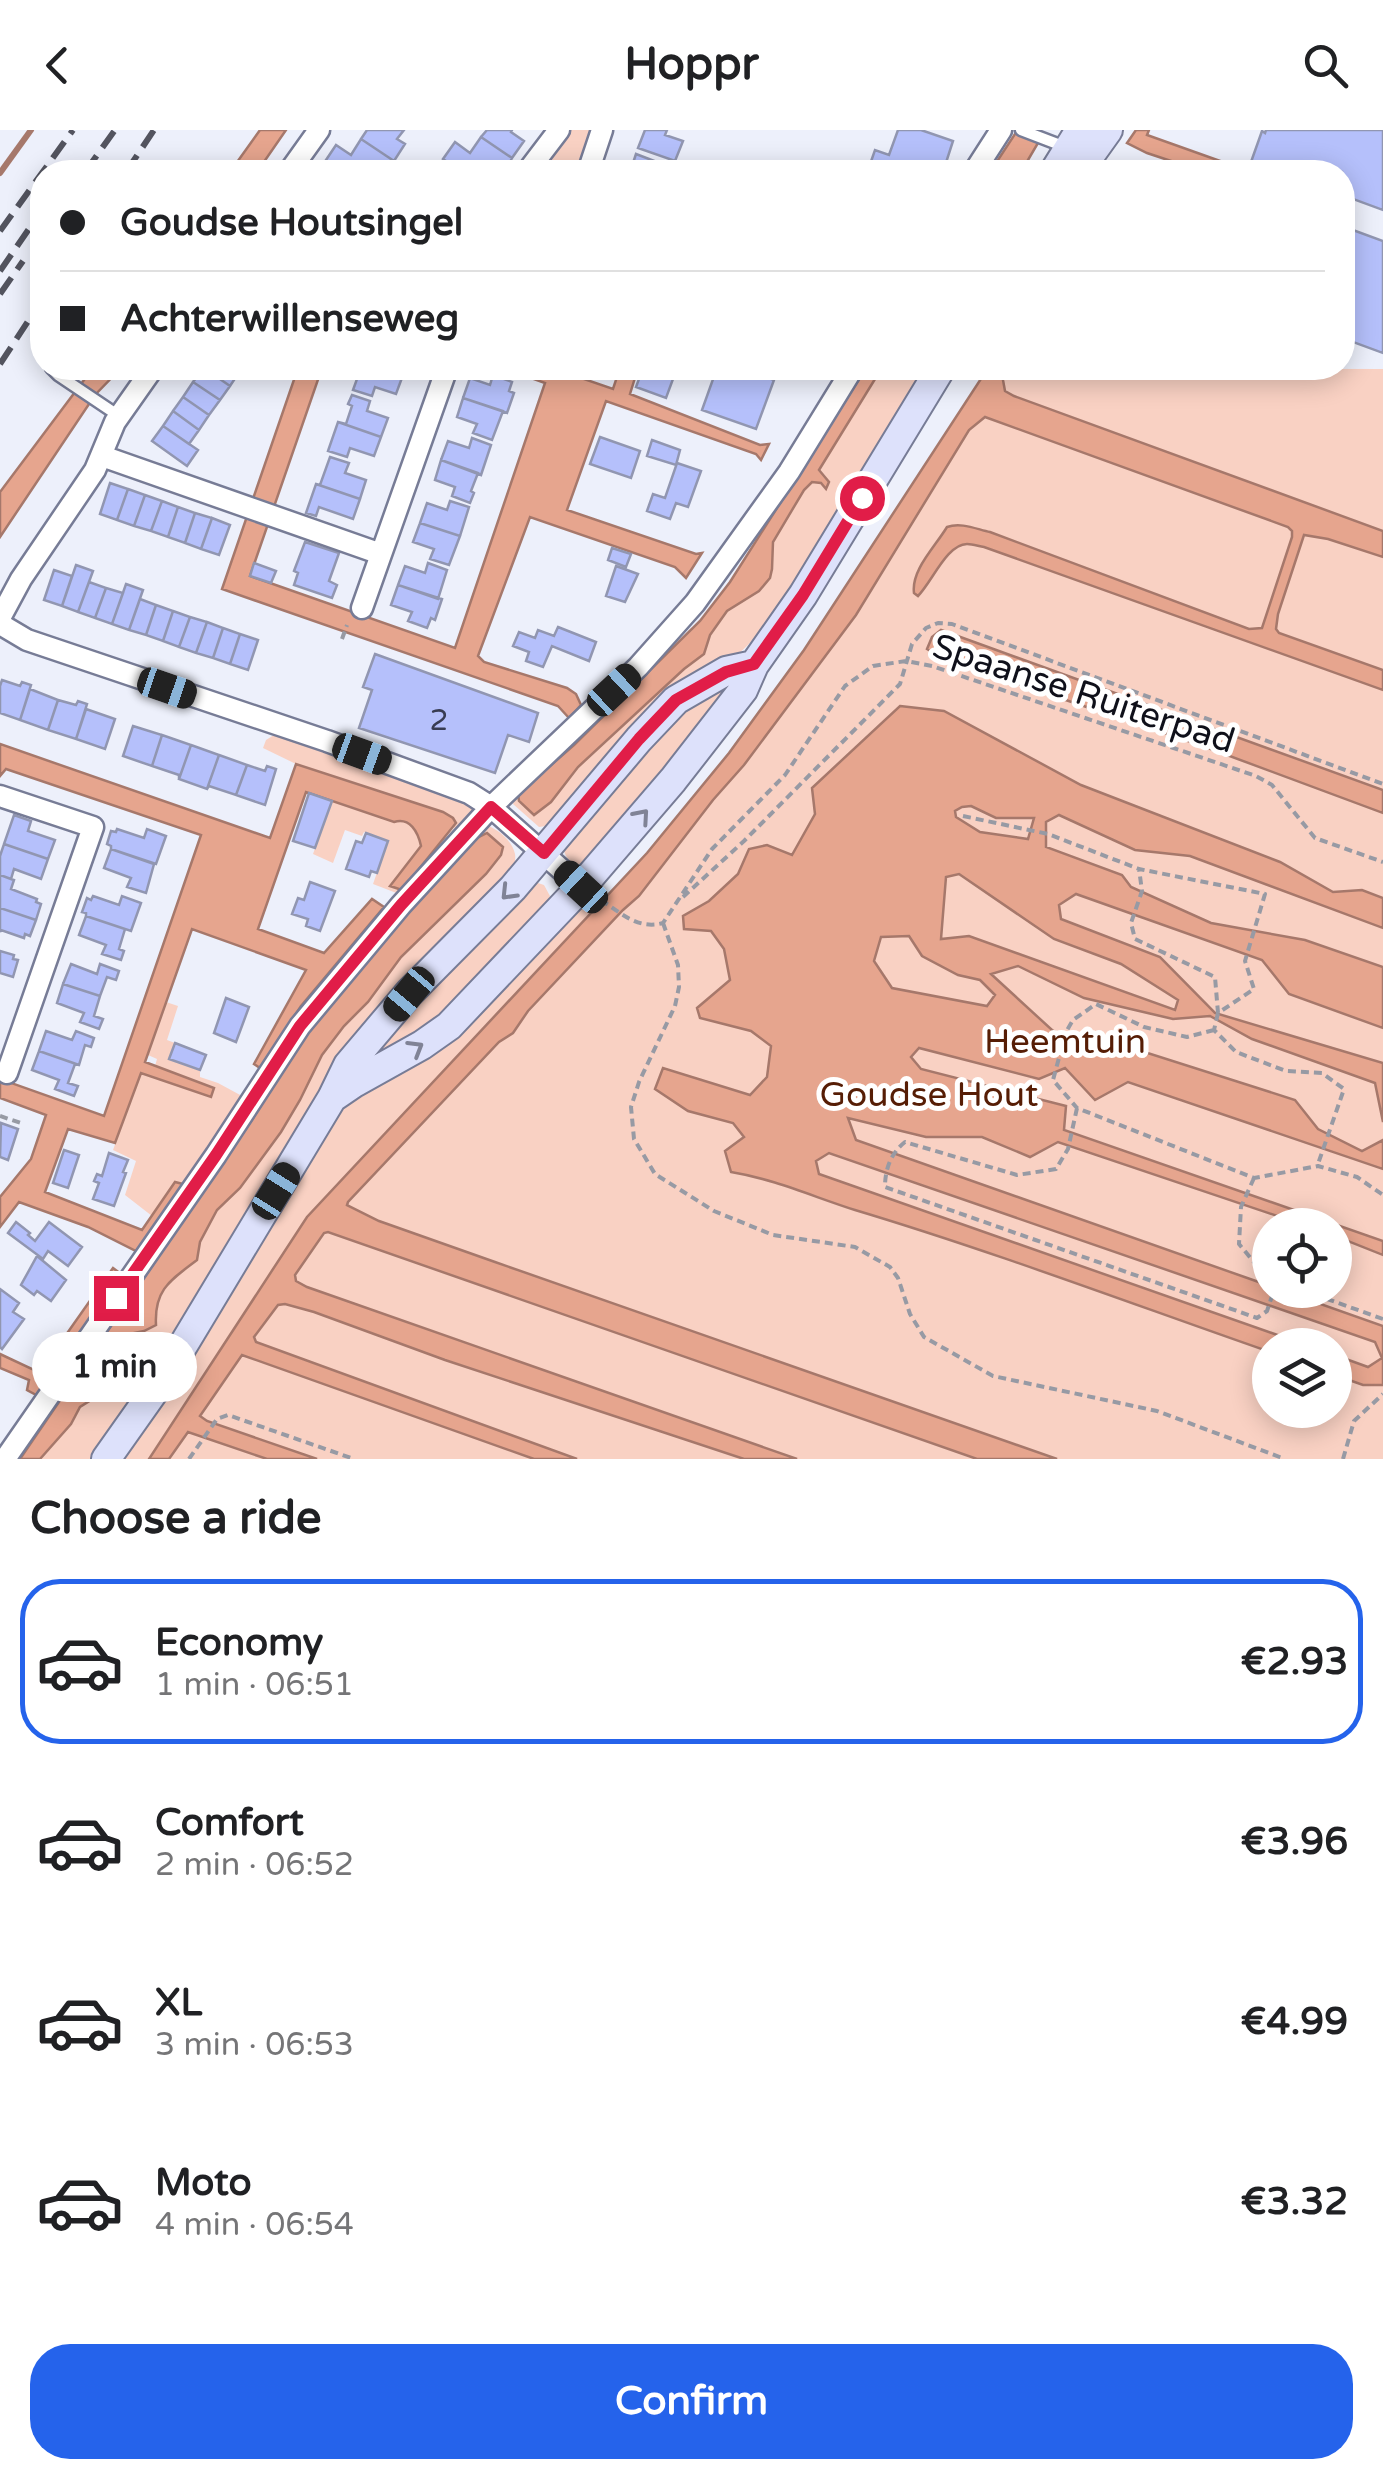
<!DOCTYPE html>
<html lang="en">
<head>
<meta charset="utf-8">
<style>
	body { margin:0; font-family:"Varela Round",sans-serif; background:#f2f2f2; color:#202124; height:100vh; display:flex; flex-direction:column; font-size:38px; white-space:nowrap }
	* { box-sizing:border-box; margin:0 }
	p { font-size:32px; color:#757577 }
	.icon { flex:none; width:55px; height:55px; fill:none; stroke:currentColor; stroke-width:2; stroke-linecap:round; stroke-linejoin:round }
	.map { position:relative; height:1329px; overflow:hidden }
	.sheet { display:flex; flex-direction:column; background:#fff; flex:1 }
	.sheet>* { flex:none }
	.guide { position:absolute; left:30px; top:30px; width:1325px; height:220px; border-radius:40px; box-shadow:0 5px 25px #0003; display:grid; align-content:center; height:220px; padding:0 30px; background:#fff }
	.tools { position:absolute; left:1252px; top:1078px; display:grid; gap:20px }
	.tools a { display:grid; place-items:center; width:100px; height:100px; border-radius:50%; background:#fff; box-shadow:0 5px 25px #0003; font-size:50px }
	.end { position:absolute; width:45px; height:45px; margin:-22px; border:12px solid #e11d48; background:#fff; box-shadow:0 0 0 5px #fff }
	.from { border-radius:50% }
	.bubble { position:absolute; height:70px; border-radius:35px; background:#fff; box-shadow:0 5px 25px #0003; font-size:32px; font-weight:700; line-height:70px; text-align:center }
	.car { position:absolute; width:30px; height:60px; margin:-30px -15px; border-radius:12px; box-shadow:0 0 8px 2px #0007; background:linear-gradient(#222 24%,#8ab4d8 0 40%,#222 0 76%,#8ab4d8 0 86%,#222 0) }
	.guide b { display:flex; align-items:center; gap:35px; height:95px; font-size:38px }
	.guide b+b { border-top:2px solid #e0e0e0 }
	.guide i { width:25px; height:25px; background:#202124 }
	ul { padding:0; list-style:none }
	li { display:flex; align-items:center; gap:30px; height:165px; margin:0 20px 15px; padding:0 10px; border:5px solid transparent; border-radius:40px }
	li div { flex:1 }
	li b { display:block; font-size:38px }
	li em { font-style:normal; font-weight:700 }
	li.active { border-color:#2563eb }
	li>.icon { width:90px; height:90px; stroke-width:1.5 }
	h2 { padding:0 30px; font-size:45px; line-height:120px }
	.primary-button { display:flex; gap:20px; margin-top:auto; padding:20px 30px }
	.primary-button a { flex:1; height:115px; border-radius:40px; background:#2563eb; color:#fff; font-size:40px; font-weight:700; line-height:115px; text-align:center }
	header { display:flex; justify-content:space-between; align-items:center; height:130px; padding:0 30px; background:#fff; font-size:45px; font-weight:700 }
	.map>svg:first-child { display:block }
	.green { fill:#f9d1c3; fill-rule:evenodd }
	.water { fill:#e6a58e; stroke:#a6786b; stroke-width:2.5; fill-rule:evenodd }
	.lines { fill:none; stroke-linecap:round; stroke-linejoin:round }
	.stream { stroke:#a6786b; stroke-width:6 }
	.building { fill:#b5c0fb; stroke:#9196b1; stroke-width:2.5 }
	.service-casing { stroke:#777c96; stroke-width:15 }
	.minor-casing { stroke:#777c96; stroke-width:25 }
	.secondary-casing { stroke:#777c96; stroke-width:32 }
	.path { stroke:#979aa4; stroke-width:4; stroke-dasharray:8 5; stroke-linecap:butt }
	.service { stroke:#fff; stroke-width:10 }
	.minor { stroke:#fff; stroke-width:20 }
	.secondary { stroke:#dde1fb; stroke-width:28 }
	.rail { stroke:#53545f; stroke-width:6; stroke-dasharray:20 10; stroke-linecap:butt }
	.oneway { stroke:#808396 }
	.route { stroke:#e11d48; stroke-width:12 }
	.labels { text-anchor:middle; stroke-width:10; stroke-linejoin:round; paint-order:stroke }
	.number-label { font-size:30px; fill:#383c52 }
	.street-label { font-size:35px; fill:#0f101a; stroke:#fff }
	.park-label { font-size:35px; fill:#561d05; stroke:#fff }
</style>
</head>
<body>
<header><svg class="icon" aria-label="back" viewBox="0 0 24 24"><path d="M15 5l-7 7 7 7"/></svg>Hoppr<svg class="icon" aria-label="search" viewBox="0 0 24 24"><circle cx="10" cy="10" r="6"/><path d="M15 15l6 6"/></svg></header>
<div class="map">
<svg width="1383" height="1329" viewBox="0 0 1383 1329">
	<rect width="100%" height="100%" fill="#edf0fb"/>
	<path class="green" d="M568,0h26l-15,42h-41z
		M896,238h27c-37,61 -73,123 -111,184 -24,39 -45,80 -82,109l-177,164 -14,2 -26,-23 2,-7 54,-56 5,4 -56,49 1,7 16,13 16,-12 27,-35 106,-98 20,-15 6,-19 17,-24 32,-20 13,-22 1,-27 31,-52 8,-8 9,1 4,5 -6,-18 56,-91z
		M997,238l386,1v1090h-828l-320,-114 158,-211 323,-346zM1270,1095h65v65h-65zM1270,1215h65v65h-65z
		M727,551l9,8 -154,176c-11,-1 -16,-6 -19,-17l123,-148z
		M274,605l186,65 12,9 1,6 -74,79 -26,-10 15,-43 -24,-9 -2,4 -17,-6 -12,33 -20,-9 19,-54 61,22c17,-5 25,10 28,24l-7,11 -12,32 52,-61 -1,-10 -10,-6 -147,-48 -33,-16 3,-8z
		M484,695c12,2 28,15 31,29 1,5 -1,11 -1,17l-219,268 -159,256 -44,64h-52l31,-35 9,-17 19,-12 9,-12 7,-22 14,-28 15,-2 11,-17 2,-12 9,-18 31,-24 3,-18 17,-32 23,-22 60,-88 22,-45 22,-29 24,-24 33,-45 85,-83 15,-19 1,-8 -51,15z
		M535,752l9,3 6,11 -3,7 -100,111 -81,52 4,-10 153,-169z
		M587,759l14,12 -294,316 -158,242h-28l221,-352z
		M166,872l12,4 -11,34 8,3 -6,16 31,11v7l18,6 24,13 -55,89 -12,-2 -23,33 -27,-21 11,-34 -23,-11 28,-77 69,24 4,-9 -59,-22 2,-7 -9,-4z
		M242,1225l292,104h-365z"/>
	<path class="water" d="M260,0h26l-29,42h-27z
		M1136,0h13l-2,5 104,37h-47l-57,-19 -20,-10z
		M1017,1l21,12 -17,29h-31z
		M93,238h28l-26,27 -95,142v-45z
		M298,238h24l-72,208 205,72 90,-265 -42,-15h49l61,21 7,-21h18l-8,26 130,51 9,-1 -8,16 -5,-6 -150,-53 -39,109 129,44 6,-1 -16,25 -11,-11 -145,-50 -52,139 6,6 83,26 9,6 5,11 -12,13 -11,-12 -336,-117z
		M866,238h30l-21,11 -56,91 10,12 -3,7 -5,-6 -9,-1 -8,8 -31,52 -1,27 -2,9 -11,13 -32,20 -17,24 -6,19 -20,15 -106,98 -27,35 -17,13 -15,-14 -1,-7 56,-49 126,-124 30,-39z
		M988,238h23l-8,12 2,11 9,5 369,135v26l-55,-18 -24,-4 -26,79 -2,15 3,4 104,37v20l-399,-143c-6,-1 -11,-3 -17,-3 -20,0 -35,38 -49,52l-4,-3c-3,-23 21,-46 33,-66 14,-5 29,2 43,5l259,97 13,-1 30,-91v-6l-4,-4 -303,-110 -16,13 -113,185 -112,150 -31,35 -74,96 -16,14 -95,101 -15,22 -14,9 -151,160 -1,3 32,16 116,41 562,197h-80l-649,-227 -4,1 -29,42 1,6 11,6 490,172h-53l-299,-99 -131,-48 -29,-8 -7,1 -24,32 2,5 321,117h-43l-292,-104 -42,61 7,5 110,38h-50l-79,-27 -19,27h-20l158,-242 340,-364 82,-100 75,-103z
		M941,500l442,160v23l-183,-68 -254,-85 -19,-11 5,-12z
		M900,576l44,5 137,74 199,77 53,30 29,-2 21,8v30l-193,-72 -55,-6 -76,-35 -13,7v25l76,28 9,12 80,36 94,17 78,27v61l-94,-34 -27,-34 -186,-66 -17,11 2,14 99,38 55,56 168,50v59l-8,-39 -123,-44 -42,-23 -37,3 -89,-21 -66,-32 -27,8 61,56 42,23 38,-5 163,52 23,29 44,22 21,-11v29l-255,-87 -33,18 -30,-32 -26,11 -120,-31 -8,9 10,12 145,37 -2,24 319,111v14l-48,-19v-11h-31l-246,-83 -28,15 -48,-20h-56l-78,-19 8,22 414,146v4h11l102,36v59h-20l-28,-10v-20l33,12 14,-9 -7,-16 -546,-189 -13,8 3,13 487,171h-36v7c-138,-48 -275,-100 -415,-142 -41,-13 -81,-31 -124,-38l-6,-21 19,-14 -11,-14 -45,-12 -33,-22 8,-21 87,27 17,-18 4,-31 -20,-15 -51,-13 -3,-10 33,-28 -6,-31 -13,-18 -27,-2 -1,-13 26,-15 29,-27 11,-25 18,-4 25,10 23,-41 -3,-26zM971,676l25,12h38l-6,21 -48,-7 -24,-15 -1,-6 7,-4zM959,744l95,65 67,25 57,36 -3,10 -206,-74 -28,3 5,-62zM909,806l13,20 36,19 22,5 15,15 -8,11 -95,-18 -18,-27 7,-24z
		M0,614l270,94 26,-74 147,48 10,6 3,5 -54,67 -12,-4 31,-40c-3,-14 -11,-29 -27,-24l-88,-30 -48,137 66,24 48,-54 12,8 -83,99 -41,62 -6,-4 52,-94 -114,-41 -47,133 69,26 -3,9 -70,-24 -26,70 -47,-14 -23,63 97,38 33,-48 12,3 -41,60 -10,6 -48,-24 -69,-25 -19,25v-30l31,-38 15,-44 -46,-17v-19l104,37 97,-281 -195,-66 -6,7z
		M487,703l16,14 -2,8 -15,19 -85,83 -33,45 -24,24 -22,29 -22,45 -19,32 -41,56 -23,22 -17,32 -3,18c-26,20 -43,29 -41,65l-12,6 -15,3 -14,27 -7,22 -9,12 -19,12 -9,17 -31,35h-20l233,-341 56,-89 71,-88 71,-79 26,-24z
		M113,1138l8,6 -2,10 -81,112 -11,-6 2,-10 -29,-12v-14l36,17 6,-2z"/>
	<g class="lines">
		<path class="stream" d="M0,43l31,-43"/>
	</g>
	<path class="building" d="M367,0h37l-7,9 8,5 -11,17 -33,-22z
		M487,0h25l-1,2 13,9 -12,17 -31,-21z
		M645,0h22l-2,5 18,6 -8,20 -37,-13z
		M898,0h23l32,11 -10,31h-68l-7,-2 7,-20 14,5z
		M1266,0h117v80l-41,-15v-23h-61l-30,-10 11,-31 3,2z
		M481,7l31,21 -7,14h-9l-10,-7 -5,7h-19l-19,-13 12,-17 15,11z
		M361,9l33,22 -8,11h-13l-7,-4 -3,4h-31l2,-2 -10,-7 12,-18 15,10z
		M636,24l37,14v1l-2,3h-41z
		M1342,96l41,15v112l-41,-15z
		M204,238h31l5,3 -10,15z
		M204,238l26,18 -10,14 -27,-18z
		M361,238h21l21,7 -7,19 -21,-7 -3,9 -19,-6z
		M643,238l30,11 -7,19 -30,-11z
		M717,238h23l34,12 -18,49 -54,-19z
		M493,245l19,7 -3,9 5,2 -7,20 -44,-15 7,-20 20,7z
		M193,252l27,18 -11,15 -26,-18z
		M352,265l18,6 -3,10 21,7 -7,19 -43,-15 8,2 6,-18 -4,-2z
		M183,267l26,18 -10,15 -26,-19z
		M463,268l40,13 -11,29 -19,-7 4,-9 -20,-7z
		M173,281l26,19 -10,14 -26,-18z
		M338,292l43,15 -7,19 -24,-8 -3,9 -19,-6z
		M163,296l35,24 -11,16 -35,-25z
		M600,307l40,14 -9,27 -41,-14z
		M472,308l19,7 -10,30 -40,-15 7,-19 21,7z
		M652,310l28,10 -4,15 -29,-9z
		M330,327l19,6 -4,10 21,7 -6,19 -44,-15 4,1z
		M441,330l37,13 -7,18 3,2 -4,10 -18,-7 3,-9 -20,-7z
		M677,333l24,8 -13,36 -12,-4 -6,16 -23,-8 6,-17 12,4z
		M110,353l18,6 -11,31 -17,-6z
		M316,354l44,15 -7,20 -34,-12 -3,9 -10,-3z
		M128,359l17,6 -11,31 -17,-6z
		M145,365l17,6 -11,30 -17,-5z
		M162,371l16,6 -10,30 -17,-6z
		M450,371l19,6 -9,29 -40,-13 7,-20 20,7z
		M178,377l17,6 -10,30 -17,-6z
		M195,383l17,5 -11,31 -16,-6z
		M212,388l18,7 -11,30 -18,-6z
		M420,393l40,13 -11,29 -19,-6 4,-10 -21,-7z
		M305,412l34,11 -10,28 8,4 -5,13 -38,-13 4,-12 -4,-2z
		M612,418l19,6 -5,13 -18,-7z
		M254,433l22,8 -5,12 -21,-7z
		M428,433l19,7 -9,29 -40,-14 7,-19 20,7z
		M76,435l17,6 -15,41 -16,-6z
		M616,436l22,8 -13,28 -19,-6z
		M54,440l18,6 -10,30 -18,-6z
		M89,452l17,6 -11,30 -17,-6z
		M126,454l17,6 -14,40 -17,-6z
		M398,455l44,14 -7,21 -4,-2 -4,10 -19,-7 4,-9 -21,-7z
		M106,458l17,5 -11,31 -17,-6z
		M140,469l16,6 -10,30 -17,-5z
		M156,475l17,6 -10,30 -17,-6z
		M173,481l17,6 -11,30 -16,-6z
		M190,487l17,5 -11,31 -17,-6z
		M207,492l16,6 -10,30 -17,-5z
		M558,497l38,15 -7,19 -37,-15 -9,21 -17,-6 3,-9 -16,-6 6,-14 16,6 3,-8 16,6z
		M223,498l17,6 -10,30 -17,-6z
		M240,504l18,6 -10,30 -18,-6z
		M375,524l163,59 -9,29 -21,-7 -13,38 -136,-45 13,-38 -9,-3z
		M2,550l18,6 2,-4 9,3 -11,35 -20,-7v-27z
		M30,559l28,11 -10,30 -28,-10z
		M58,570l18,5 2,-4 9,3 -11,35 -28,-9z
		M86,579l29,10 -10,30 -29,-10z
		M133,596l29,9 -10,31 -29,-10z
		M162,605l29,10 -12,34v-4l-27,-9z
		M191,615l28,10 -12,34 -28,-10z
		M219,625l28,10 -11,30 -27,-9 -2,3z
		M247,635l18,6 2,-5 9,3 -11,36 -29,-10z
		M309,663l23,8 -17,47 -22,-7z
		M14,685l17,6 -3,10 27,9 -7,19 -44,-15z
		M117,699l27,9 3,-9 19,7 -10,28 -45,-15v-3l-4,-2 4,-13 5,1z
		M366,703l22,8 -11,32 -6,-2 -2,6 -23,-8 10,-28 6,2z
		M4,714l44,15 -7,20 -27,-10 -3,10 -11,-4v-19z
		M111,719l43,15 -8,29 -19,-6 4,-9 -27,-10z
		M0,745l14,5 -3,9 26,10 -1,3 5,2 -5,16 -36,-12z
		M310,752l25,9 -15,40 -14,-5 2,-7 -16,-5 6,-16 6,2z
		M93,766l26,9 3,-9 19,7 -10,28 -45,-15v-3l-4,-1 5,-14 4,2z
		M0,778l36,12 -6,16 -5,-2 -1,4 -23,-8 -1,2z
		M86,786l39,13 -6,20 5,2 -3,9 -19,-6 4,-9 -27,-10z
		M0,821l14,4 -1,4 5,1 -5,17 -13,-4z
		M71,834l26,10 3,-10 19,7 -3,9 -9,-3 -7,19 -37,-12z
		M63,854l37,12 -6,20 9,3 -4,10 -19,-7 4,-9 -27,-10z
		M226,868l23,9 -13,35 -22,-9z
		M46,901l26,9 4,-9 18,7 -3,9 -6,-2 -6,20 -40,-14z
		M175,913l31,12 -6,15 -31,-11z
		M39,921l40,14 -4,-1 -7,19 10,3 -4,10 -19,-7 4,-9 -27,-10z
		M1,993l17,6 -10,31 -8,-3z
		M64,1020l15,5 -11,33 -15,-5z
		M109,1023l19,7 -5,12 3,1 -12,33 -21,-7 6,-16 -5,-2 3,-7 5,2z
		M16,1092l14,11 -2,2 7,6 14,-19 33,25 -14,19 -20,-15 -5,8 -35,-26z
		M37,1126l29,24 -15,21 -14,-10 -3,4 -13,-10z
		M0,1159l19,14 -6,9 11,7 -22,30 -2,-2z"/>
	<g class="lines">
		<g class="service-casing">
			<path id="service" d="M1021,0l47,18
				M40,212l2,7
				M51,238l7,7 61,41"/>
		</g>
		<g class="minor-casing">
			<path id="minor" d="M289,42l30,-42
				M527,42l32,-42
				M588,42l14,-42
				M974,42l27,-42
				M102,326l279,98
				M362,478l85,-240
				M0,488l21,-39 74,-109 20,-48 38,-54
				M0,494l27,16 300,101 142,52 22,14 90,80
				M0,666l93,31 -86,246
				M5,1329l211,-304 84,-129 101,-121 90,-98 147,-140 57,-64 94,-131 64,-104"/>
		</g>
		<g class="secondary-casing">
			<path id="secondary" d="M1054,42l26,-42
				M1078,42l30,-42
				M332,968l22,-15 68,-38 27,-19 132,-139 92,-107 70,-90 11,-25 49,-70 138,-227
				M106,1329l58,-82 168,-279 16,-33 61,-72 104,-105 126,-149 37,-39 50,-29 28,-6"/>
		</g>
		<path class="path" d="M803,246h6l14,-8
			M342,509l5,-14
			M963,686l85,18 91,35 126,25 -20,67 9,28 -36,24 -3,-36 -80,-38 -4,-16 11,-32 -3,-22
			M683,767l61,-56 156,-157 12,-40 14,-16 12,-5 14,1 431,160
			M601,770c20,13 37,30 62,23l49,-74 73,-74 60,-89 28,-20 33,-5 26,5 324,110 16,9 43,53 68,24
			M663,793l15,42 1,22 -4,19 -36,76 -8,25 3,32 21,35 59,37 59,24 82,12 35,20 8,11 12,36 14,23 69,39 164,35 128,48
			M1218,883l-4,17 22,22 50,19 36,2 22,16 -26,75
			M1214,900l-27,7 -43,-10 -48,-23 -23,16 -7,12 -13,48 24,28 177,70 64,-12 39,11 26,18
			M1077,978l-9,41 -12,20 -39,6 -112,-33c-14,11 -20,27 -20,45l372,131 10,-7 7,-21
			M0,986l21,7
			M1254,1048l-13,29 -2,37 19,23 12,9
			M1302,1160l81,29
			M189,1329l28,-40 11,-4 126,44
			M1343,1329l11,-38 29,-27"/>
		<use href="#service" class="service"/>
		<use href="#minor" class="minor"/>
		<use href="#secondary" class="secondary"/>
		<path class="rail" d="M85,42l30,-42
			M126,42l28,-42
			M0,101l73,-101
			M0,141l42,-61
			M0,164l23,-33
			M0,234l42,-64"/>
	</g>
	<defs><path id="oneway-chevron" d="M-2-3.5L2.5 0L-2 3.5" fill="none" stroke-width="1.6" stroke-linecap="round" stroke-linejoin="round" transform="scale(2.5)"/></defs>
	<g class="oneway">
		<use href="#oneway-chevron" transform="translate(642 686) rotate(-49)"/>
		<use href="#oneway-chevron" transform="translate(508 763) rotate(134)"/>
		<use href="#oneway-chevron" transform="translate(416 918) rotate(-31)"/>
	</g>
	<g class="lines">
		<path class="route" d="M116,1168l100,-143 84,-129 101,-121 90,-98 53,46 95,-114 37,-39 50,-28 28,-8 49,-69 59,-97"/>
	</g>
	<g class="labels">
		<g class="number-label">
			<text x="439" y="600">2</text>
		</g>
		<g class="street-label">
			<text transform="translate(1084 563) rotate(18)" y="12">Spaanse Ruiterpad</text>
		</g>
		<g class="park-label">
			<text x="1065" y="923">Heemtuin</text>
			<text x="929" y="976">Goudse Hout</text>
		</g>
	</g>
</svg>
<div class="tools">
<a><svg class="icon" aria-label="locate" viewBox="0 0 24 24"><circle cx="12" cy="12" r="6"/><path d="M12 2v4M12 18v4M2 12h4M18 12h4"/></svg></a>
<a><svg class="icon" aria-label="layers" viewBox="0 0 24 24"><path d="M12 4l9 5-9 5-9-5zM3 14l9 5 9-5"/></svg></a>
</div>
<i class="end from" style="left:862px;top:368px"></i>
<i class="end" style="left:116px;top:1168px"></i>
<div class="bubble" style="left:32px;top:1202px;width:165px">1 min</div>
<i class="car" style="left:167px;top:558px;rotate:109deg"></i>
<i class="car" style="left:614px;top:560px;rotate:47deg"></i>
<i class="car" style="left:362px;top:624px;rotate:110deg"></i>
<i class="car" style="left:581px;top:757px;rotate:313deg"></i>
<i class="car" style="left:409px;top:864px;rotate:220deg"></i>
<i class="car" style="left:276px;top:1061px;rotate:32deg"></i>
<div class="guide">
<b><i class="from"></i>Goudse Houtsingel</b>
<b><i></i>Achterwillenseweg</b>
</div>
</div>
<section class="sheet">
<h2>Choose a ride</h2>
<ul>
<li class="active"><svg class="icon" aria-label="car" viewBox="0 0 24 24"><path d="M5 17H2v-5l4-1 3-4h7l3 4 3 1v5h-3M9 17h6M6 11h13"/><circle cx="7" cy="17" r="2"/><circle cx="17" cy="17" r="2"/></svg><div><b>Economy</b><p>1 min · 06:51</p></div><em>€2.93</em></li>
<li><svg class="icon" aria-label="car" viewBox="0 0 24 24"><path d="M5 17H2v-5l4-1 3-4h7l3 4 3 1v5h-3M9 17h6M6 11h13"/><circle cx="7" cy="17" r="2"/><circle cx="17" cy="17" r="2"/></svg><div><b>Comfort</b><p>2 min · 06:52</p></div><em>€3.96</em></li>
<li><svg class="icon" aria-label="car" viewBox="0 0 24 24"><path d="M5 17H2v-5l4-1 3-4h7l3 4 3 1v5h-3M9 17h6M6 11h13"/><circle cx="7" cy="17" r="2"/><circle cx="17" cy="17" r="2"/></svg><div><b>XL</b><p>3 min · 06:53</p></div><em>€4.99</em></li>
<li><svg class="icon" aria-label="car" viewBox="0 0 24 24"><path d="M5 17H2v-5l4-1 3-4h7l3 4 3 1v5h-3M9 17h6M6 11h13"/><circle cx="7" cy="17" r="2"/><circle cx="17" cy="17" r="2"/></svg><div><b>Moto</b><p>4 min · 06:54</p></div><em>€3.32</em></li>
</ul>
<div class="primary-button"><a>Confirm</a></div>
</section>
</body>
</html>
